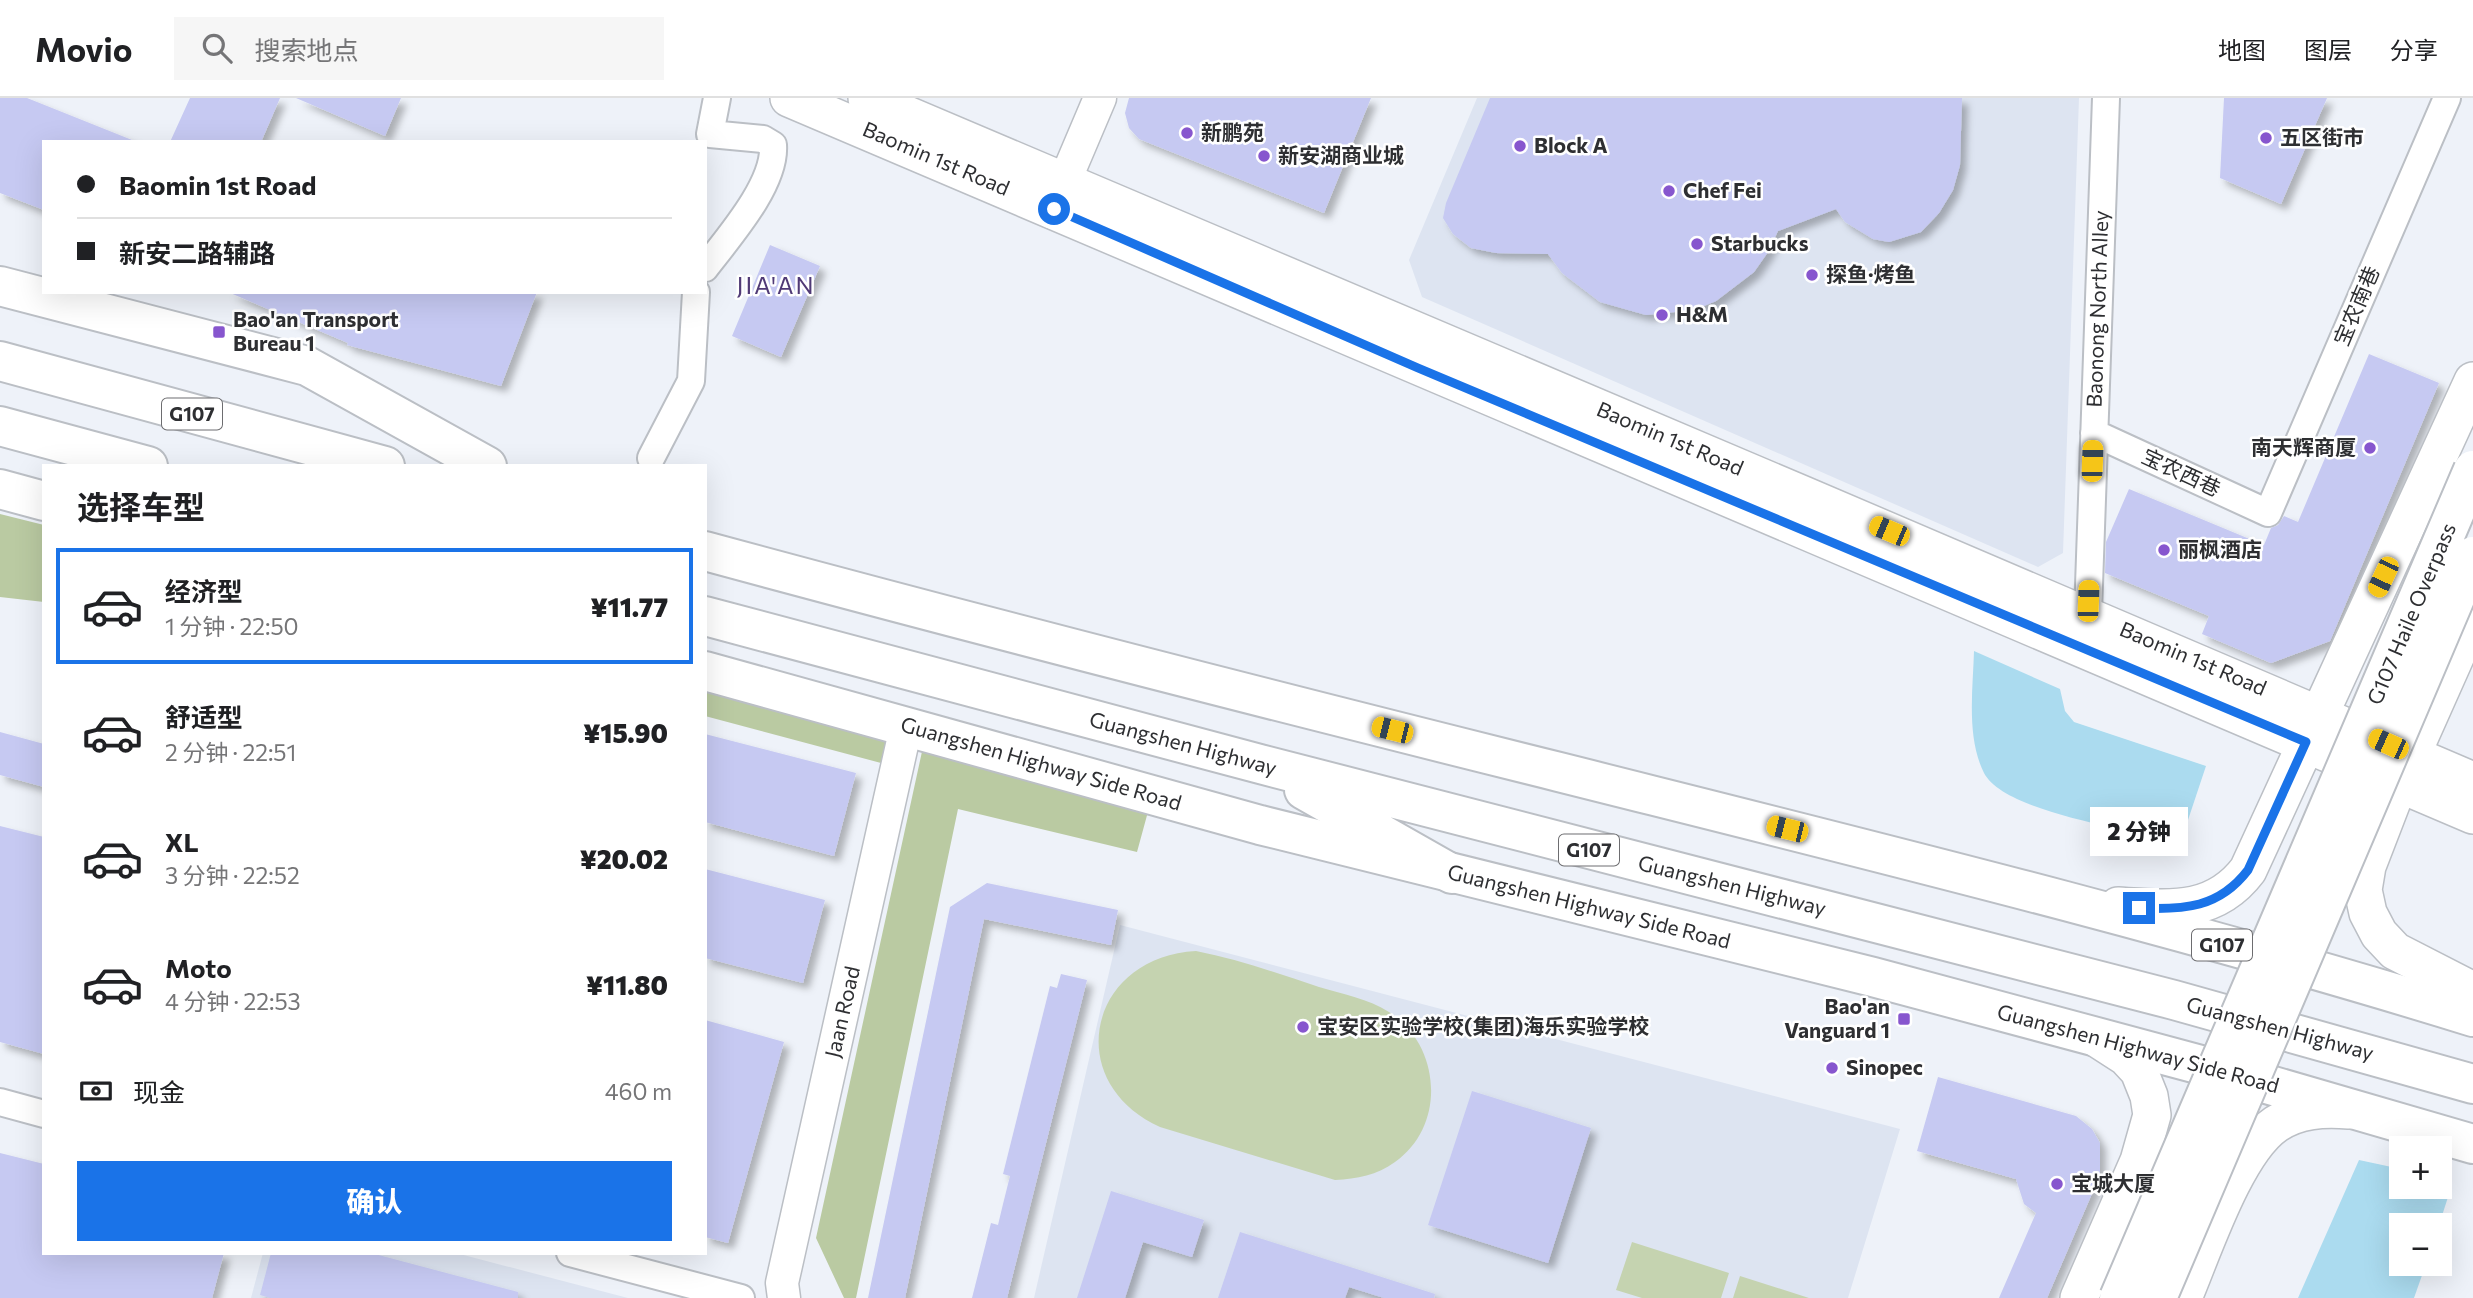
<!DOCTYPE html>
<html lang="zh">
<head>
<meta charset="utf-8">
<style>
	body { margin:0; font-family:Commissioner,"Noto Sans SC",sans-serif; background:#f6f6f6; color:#202124; height:100vh; display:flex; flex-direction:column; font-size:26px; white-space:nowrap }
	* { box-sizing:border-box; margin:0 }
	p { font-size:23px; color:#757577 }
	.icon { flex:none; width:38px; height:38px; fill:none; stroke:currentColor; stroke-width:2; stroke-linecap:round; stroke-linejoin:round }
	.map { position:relative; flex:1; overflow:hidden }
	.drawer { position:absolute; left:42px; top:366px; width:665px; height:791px; display:flex; flex-direction:column; background:#fff; border-radius:0px; box-shadow:0 7px 28px #0002 }
	.drawer>* { flex:none }
	.banner { position:absolute; left:42px; top:42px; width:665px; height:154px; border-radius:0px; box-shadow:0 7px 28px #0002; display:grid; align-content:center; height:154px; padding:0 35px; background:#fff }
	.fabs { position:absolute; left:2389px; top:1038px; display:grid; gap:14px }
	.fabs a { display:grid; place-items:center; width:63px; height:63px; border-radius:0px; background:#fff; box-shadow:0 7px 28px #0002; font-size:35px }
	.end { position:absolute; width:32px; height:32px; margin:-16px; border:9px solid #1a73e8; background:#fff; box-shadow:0 0 0 4px #fff }
	.from { border-radius:50% }
	.bubble { position:absolute; height:49px; border-radius:0px; background:#fff; box-shadow:0 7px 28px #0002; font-size:23px; font-weight:800; line-height:49px; text-align:center }
	.car { position:absolute; width:21px; height:42px; margin:-21px -10px; border-radius:9px; box-shadow:0 0 5px 2px #0007; background:linear-gradient(#f5c518 24%,#345 0 40%,#f5c518 0 76%,#345 0 86%,#f5c518 0) }
	.banner b { display:flex; align-items:center; gap:24px; height:66px; font-size:26px }
	.banner b+b { border-top:2px solid #e0e0e0 }
	.banner i { width:18px; height:18px; background:#202124 }
	ul { padding:0; list-style:none }
	li { display:flex; align-items:center; gap:21px; height:116px; margin:0 14px 10px; padding:0 21px; border:4px solid transparent; border-radius:0px }
	li div { flex:1 }
	li b { display:block; font-size:26px }
	li em { font-style:normal; font-weight:800 }
	li.on { border-color:#1a73e8 }
	li>.icon { width:63px; height:63px; stroke-width:1.5 }
	h2 { padding:0 35px; font-size:32px; line-height:84px }
	.pay { display:flex; align-items:center; gap:18px; height:77px; padding:0 35px; font-size:26px }
	.pay p { margin-inline-start:auto }
	.button { display:flex; gap:14px; margin-top:auto; padding:14px 35px }
	.button a { flex:1; height:80px; border-radius:0px; background:#1a73e8; color:#fff; font-size:28px; font-weight:800; line-height:80px; text-align:center }
	header { display:flex; align-items:center; gap:42px; box-sizing:border-box; height:98px; padding:0 35px; background:#fff; border-bottom:2px solid #e0e0e0 }
	header strong { font-size:33px }
	nav { display:flex; gap:38px; margin-inline-start:auto; font-size:24px }
	.search { width:490px; height:63px; background:#f6f6f6; display:flex; align-items:center; gap:18px; box-sizing:border-box; padding:0 24px; border-radius:0px; color:#757577; font-size:26px }
	.map>svg:first-child { display:block }
	.built { fill:#dde4f1 }
	.green { fill:#c5d3b0 }
	.forest { fill:#bacaa2 }
	.water { fill:#abdbef }
	.building { fill:#c6c9f2; filter:url(#shadow) }
	.lines { fill:none; stroke-linecap:round; stroke-linejoin:round }
	.minor-casing { stroke:#bbbfc5; stroke-width:30 }
	.tertiary-casing { stroke:#bbbfc5; stroke-width:35 }
	.secondary-casing { stroke:#bbbfc5; stroke-width:40 }
	.primary-casing { stroke:#bbbfc5; stroke-width:42 }
	.trunk-casing { stroke:#bbbfc5; stroke-width:42 }
	.minor { stroke:#fff; stroke-width:26 }
	.tertiary { stroke:#fff; stroke-width:32 }
	.secondary { stroke:#fff; stroke-width:37 }
	.primary { stroke:#fff; stroke-width:38 }
	.trunk { stroke:#fff; stroke-width:38 }
	.primary-bridge-casing { stroke:#bbbfc5; stroke-width:42; stroke-linecap:butt }
	.primary-bridge { stroke:#fff; stroke-width:38 }
	.route { stroke:#1a73e8; stroke-width:9 }
	.poi-dot { fill:#8756ce; stroke:#fff; stroke-width:2.5 }
	.labels { text-anchor:middle; stroke-width:5; stroke-linejoin:round; paint-order:stroke }
	.shield { fill:#fff; stroke:#6d6d70; stroke-width:2 }
	.shield-label { font-size:19px; font-weight:bold; fill:#2e2f32 }
	.poi-label { font-size:21px; font-weight:bold; fill:#2e2f32; stroke:#fff; text-anchor:start }
	.street-label { font-size:21px; fill:#2e2f32; stroke:#fff }
	.quarter-label { font-size:24px; letter-spacing:2px; fill:#503a76; stroke:#fff }
</style>
</head>
<body>
<header>
<strong>Movio</strong>
<div class="search"><svg class="icon" aria-label="search" viewBox="0 0 24 24"><circle cx="10" cy="10" r="6"/><path d="M15 15l6 6"/></svg>搜索地点</div>
<nav><a>地图</a><a>图层</a><a>分享</a></nav>
</header>
<div class="map">
<svg width="2473" height="1200" viewBox="0 0 2473 1200">
	<defs>
		<filter id="shadow"><feDropShadow dx="6" dy="6" stdDeviation="3.5" flood-color="#0004"/></filter>
	</defs>
	<rect width="100%" height="100%" fill="#eef2f9"/>
	<path class="built" d="M1477,0h602l-16,455 -25,14 -616,-270 -13,-37z
		M1120,827l780,204 -52,169h-814z
		M263,1155h193l172,45h-377z"/>
	<path class="green" d="M1196,853c42,8 83,23 123,36 23,7 50,12 70,25 52,33 58,113 6,150 -18,13 -38,17 -60,18l-175,-53c-99,-45 -72,-170 36,-176z
		M1632,1144l97,31 -8,25h-79l-26,-8z
		M1740,1178l69,22h-76z"/>
	<path class="forest" d="M0,416l44,11v77l-44,-5z
		M705,589l183,49 -7,27 -176,-47z
		M923,649l226,61 -12,44 -179,-43 -102,489h-12l-28,-60z"/>
	<path class="water" d="M1974,553l86,38 5,22 9,11 132,44 -25,75c-45,-10 -176,-28 -197,-68 -18,-36 -11,-84 -10,-122z
		M2359,1062l42,9v17l34,1 14,7 -10,31h-38v39h25l-12,34h-116z"/>
	<path class="building" d="M0,0h27l110,44h-93v68l-44,-17z
		M190,0h90l-19,44h-91z
		M296,0h105l-16,38z
		M1129,0h242l-47,115 -185,-74 -10,-11 -4,-15z
		M1490,0h472l-2,67 -7,25 -14,23 -18,19 -32,10 -16,-3 -28,-17 -9,-13 -58,22 -10,21 -14,20 -38,29 -22,9 -48,5 -46,-13 -38,-29 -14,-19 -52,-1 -25,-5 -18,-14 -10,-16 3,-15z
		M2224,0h103l-46,106 -61,-26z
		M770,147l50,21 -39,91 -49,-21z
		M228,194h309l-36,94 -154,-41 1,-2z
		M2369,256l70,29 -109,258 -59,22 -69,-29 7,-18 -104,-43 1,-31 23,-53 135,56 7,-17 7,-3 6,-9 14,6z
		M0,634l44,12v43l-44,-12z
		M705,636l151,39 -22,83 -129,-34z
		M0,728l44,11v217l-44,-12z
		M705,771l120,31 -22,83 -98,-25z
		M987,785l131,27 -7,35 -127,-26 -79,379h-37l82,-391z
		M1061,876l26,6 -80,318h-35l19,-75 7,2 5,-21 7,-28 -7,-2 47,-188 7,2z
		M705,922l79,22 -56,201 -23,-6z
		M1938,979l138,39 16,13 8,14v32l-53,123h-48l37,-85 -12,-9 -8,-25 -99,-28z
		M1472,993l119,37 -43,135 -120,-38z
		M0,1055l44,11v89h180l-12,45h-212z
		M1111,1093l93,29 -12,37 -49,-15 -18,56h-48z
		M1240,1134l195,62 -1,4h-50l-35,-11 -4,11h-127z
		M271,1155h100l147,39v6h-247l-11,-3z"/>
	<g class="lines">
		<g class="minor-casing">
			<path id="minor" d="M705,170c23,-30 71,-84 68,-123l-10,-6 -53,-5 7,-36
				M2094,335l174,80 179,-415
				M651,360l40,-77 5,-89
				M2082,532l6,-16 18,-516
				M0,1004l44,12
				M570,1155l171,45"/>
		</g>
		<g class="tertiary-casing">
			<path id="tertiary" d="M1055,106l45,-106
				M784,1200l-2,-15 124,-556"/>
		</g>
		<g class="secondary-casing">
			<path id="secondary" d="M789,0l1684,717
				M867,0c535,229 1072,452 1606,683
				M2473,519l-74,166 -32,83 -4,24 5,23 11,21 16,17 78,40
				M2118,808c51,3 96,9 130,-36l225,-489
				M2079,1200l60,-137 13,-46 -3,-19 -10,-25 -13,-14 -31,-20
				M2183,1200c20,-47 52,-146 93,-174 22,-15 48,-16 73,-14"/>
		</g>
		<g class="primary-casing">
			<path id="primary" d="M0,188l307,80 180,100
				M0,391l44,12
				M705,573l555,154 613,152 328,88 272,79"/>
		</g>
		<g class="trunk-casing">
			<path id="trunk" d="M0,263l385,105
				M0,328l148,40
				M705,453c284,77 569,150 854,221 306,77 613,152 914,245
				M705,518l555,148 914,236 299,84
				M1304,692l148,84"/>
		</g>
		<use href="#minor" class="minor"/>
		<use href="#tertiary" class="tertiary"/>
		<use href="#secondary" class="secondary"/>
		<use href="#primary" class="primary"/>
		<use href="#trunk" class="trunk"/>
		<g class="primary-bridge-casing">
			<path id="primary-bridge" d="M2119,1200l354,-828
				M2157,1200l316,-742"/>
		</g>
		<use href="#primary-bridge" class="primary-bridge"/>
	</g>
	<g class="lines">
		<path class="route" d="M1054,111l364,159 888,374 -58,128c-29,38 -64,40 -109,38"/>
	</g>
	<g class="poi-dot">
		<circle cx="1187" cy="35" r="7"/>
		<circle cx="2266" cy="40" r="7"/>
		<circle cx="1520" cy="48" r="7"/>
		<circle cx="1264" cy="58" r="7"/>
		<circle cx="1669" cy="93" r="7"/>
		<circle cx="1697" cy="146" r="7"/>
		<circle cx="1812" cy="177" r="7"/>
		<circle cx="1662" cy="217" r="7"/>
		<rect x="212" y="227" width="14" height="14" rx="3.5"/>
		<circle cx="2370" cy="350" r="7"/>
		<circle cx="2164" cy="452" r="7"/>
		<rect x="1897" y="914" width="14" height="14" rx="3.5"/>
		<circle cx="1303" cy="929" r="7"/>
		<circle cx="1832" cy="970" r="7"/>
		<circle cx="2057" cy="1086" r="7"/>
	</g>
	<g class="labels">
		<g class="shield">
			<rect x="162" y="300.5" width="60" height="31" rx="5"/>
			<rect x="1559" y="736.5" width="60" height="31" rx="5"/>
			<rect x="2192" y="831.5" width="60" height="31" rx="5"/>
		</g>
		<g class="shield-label">
			<text x="192" y="323">G107</text>
			<text x="1589" y="759">G107</text>
			<text x="2222" y="854">G107</text>
		</g>
		<g class="poi-label">
			<text x="1201" y="42">新鹏苑</text>
			<text x="2280" y="47">五区街市</text>
			<text x="1534" y="55">Block A</text>
			<text x="1278" y="65">新安湖商业城</text>
			<text x="1683" y="100">Chef Fei</text>
			<text x="1711" y="153">Starbucks</text>
			<text x="1826" y="184">探鱼·烤鱼</text>
			<text x="1676" y="224">H&amp;M</text>
			<text x="233" y="229">Bao'an Transport<tspan x="233" dy="24">Bureau 1</tspan></text>
			<text x="2356" y="357" text-anchor="end">南天辉商厦</text>
			<text x="2178" y="459">丽枫酒店</text>
			<text x="1890" y="916" text-anchor="end">Bao'an<tspan x="1890" dy="24">Vanguard 1</tspan></text>
			<text x="1317" y="936">宝安区实验学校(集团)海乐实验学校</text>
			<text x="1846" y="977">Sinopec</text>
			<text x="2071" y="1093">宝城大厦</text>
		</g>
		<g class="street-label">
			<text transform="translate(936 61) rotate(23)" y="7">Baomin 1st Road</text>
			<text transform="translate(2357 208) rotate(-67)" y="7">宝农南巷</text>
			<text transform="translate(2098 211) rotate(-88)" y="7">Baonong North Alley</text>
			<text transform="translate(1670 341) rotate(23)" y="7">Baomin 1st Road</text>
			<text transform="translate(2181 375) rotate(25)" y="7">宝农西巷</text>
			<text transform="translate(2412 516) rotate(-67)" y="7">G107 Haile Overpass</text>
			<text transform="translate(2193 561) rotate(23)" y="7">Baomin 1st Road</text>
			<text transform="translate(1183 646) rotate(15)" y="7">Guangshen Highway</text>
			<text transform="translate(1041 666) rotate(16)" y="7">Guangshen Highway Side Road</text>
			<text transform="translate(1732 788) rotate(14)" y="7">Guangshen Highway</text>
			<text transform="translate(1589 809) rotate(14)" y="7">Guangshen Highway Side Road</text>
			<text transform="translate(843 914) rotate(-77)" y="7">Jaan Road</text>
			<text transform="translate(2280 931) rotate(15)" y="7">Guangshen Highway</text>
			<text transform="translate(2138 951) rotate(15)" y="7">Guangshen Highway Side Road</text>
		</g>
		<g class="quarter-label">
			<text x="776" y="196">JIA'AN</text>
		</g>
	</g>
</svg>
<div class="fabs">
<a>+</a>
<a>−</a>
</div>
<i class="end from" style="left:1054px;top:111px"></i>
<i class="end" style="left:2139px;top:810px"></i>
<div class="bubble" style="left:2090px;top:709px;width:98px">2 分钟</div>
<i class="car" style="left:2092px;top:363px;rotate:2deg"></i>
<i class="car" style="left:1889px;top:433px;rotate:293deg"></i>
<i class="car" style="left:2383px;top:479px;rotate:205deg"></i>
<i class="car" style="left:2088px;top:503px;rotate:2deg"></i>
<i class="car" style="left:1392px;top:632px;rotate:284deg"></i>
<i class="car" style="left:2388px;top:646px;rotate:294deg"></i>
<i class="car" style="left:1787px;top:731px;rotate:284deg"></i>
<div class="banner">
<b><i class="from"></i>Baomin 1st Road</b>
<b><i></i>新安二路辅路</b>
</div>
<section class="drawer">
<h2>选择车型</h2>
<ul>
<li class="on"><svg class="icon" aria-label="car" viewBox="0 0 24 24"><path d="M5 17H2v-5l4-1 3-4h7l3 4 3 1v5h-3M9 17h6M6 11h13"/><circle cx="7" cy="17" r="2"/><circle cx="17" cy="17" r="2"/></svg><div><b>经济型</b><p>1 分钟 · 22:50</p></div><em>¥11.77</em></li>
<li><svg class="icon" aria-label="car" viewBox="0 0 24 24"><path d="M5 17H2v-5l4-1 3-4h7l3 4 3 1v5h-3M9 17h6M6 11h13"/><circle cx="7" cy="17" r="2"/><circle cx="17" cy="17" r="2"/></svg><div><b>舒适型</b><p>2 分钟 · 22:51</p></div><em>¥15.90</em></li>
<li><svg class="icon" aria-label="car" viewBox="0 0 24 24"><path d="M5 17H2v-5l4-1 3-4h7l3 4 3 1v5h-3M9 17h6M6 11h13"/><circle cx="7" cy="17" r="2"/><circle cx="17" cy="17" r="2"/></svg><div><b>XL</b><p>3 分钟 · 22:52</p></div><em>¥20.02</em></li>
<li><svg class="icon" aria-label="car" viewBox="0 0 24 24"><path d="M5 17H2v-5l4-1 3-4h7l3 4 3 1v5h-3M9 17h6M6 11h13"/><circle cx="7" cy="17" r="2"/><circle cx="17" cy="17" r="2"/></svg><div><b>Moto</b><p>4 分钟 · 22:53</p></div><em>¥11.80</em></li>
</ul>
<div class="pay"><svg class="icon" aria-label="cash" viewBox="0 0 24 24"><path d="M3 7h18v10H3z"/><circle cx="12" cy="12" r="2"/></svg>现金<p>460 m</p></div>
<div class="button"><a>确认</a></div>
</section>
</div>
</body>
</html>
